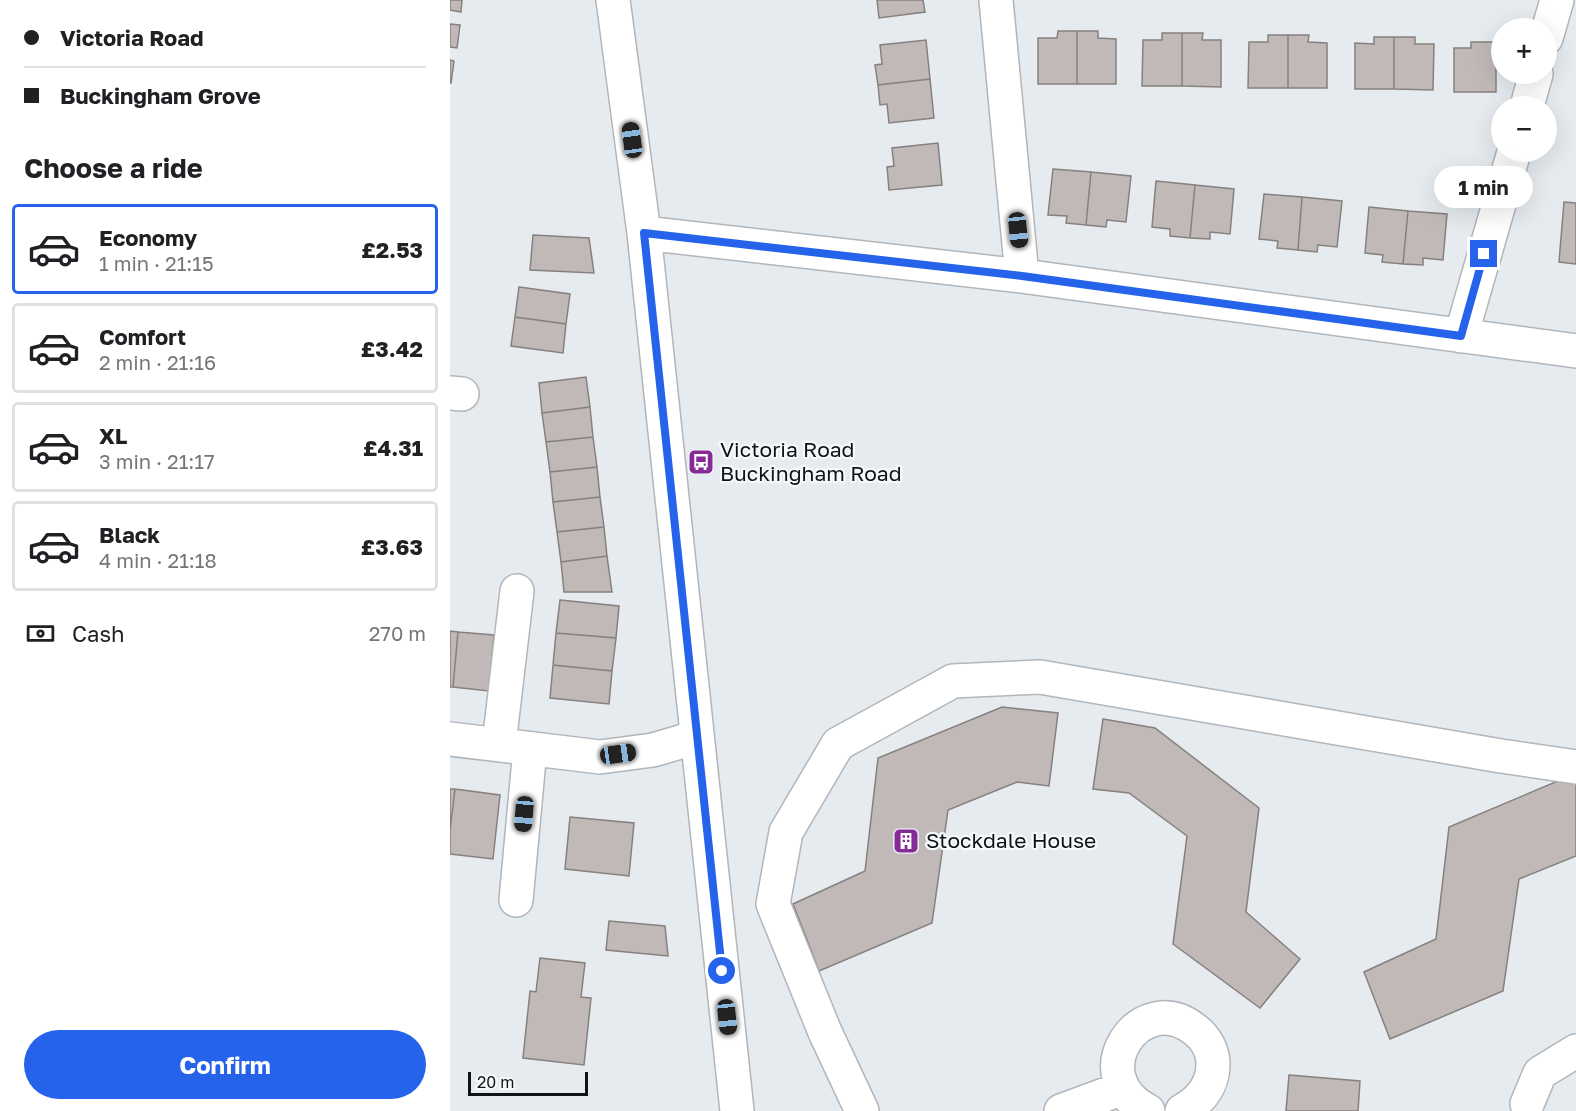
<!DOCTYPE html>
<html lang="en">
<head>
<meta charset="utf-8">
<style>
	body { margin:0; font-family:"Golos Text",sans-serif; background:#f6f6f6; color:#202124; height:100vh; display:flex; flex-direction:column; font-size:22px; white-space:nowrap }
	* { box-sizing:border-box; margin:0 }
	p { font-size:20px; color:#757577 }
	.icon { flex:none; width:33px; height:33px; fill:none; stroke:currentColor; stroke-width:2; stroke-linecap:round; stroke-linejoin:round }
	.map { position:relative; flex:1; overflow:hidden }
	.side { display:flex; flex-direction:column; background:#fff; width:450px }
	.side>* { flex:none }
	.guide { display:grid; align-content:center; height:132px; padding:0 24px; background:#fff }
	.buttons { position:absolute; left:1041px; top:18px; display:grid; gap:12px }
	.buttons a { display:grid; place-items:center; width:66px; height:66px; border-radius:50%; background:#fff; box-shadow:0 6px 24px #0002; font-size:30px }
	.scale { position:absolute; left:18px; bottom:15px; width:120px; box-sizing:border-box; padding-left:6px; border:3px solid #111214; border-top:0; font-size:16px; line-height:21px; white-space:nowrap; color:#111214; -webkit-text-stroke:4px #f4f9fe; paint-order:stroke }
	.end { position:absolute; width:27px; height:27px; margin:-14px; border:8px solid #2563eb; background:#fff; box-shadow:0 0 0 3px #fff }
	.from { border-radius:50% }
	.bubble { position:absolute; height:42px; border-radius:21px; background:#fff; box-shadow:0 6px 24px #0002; font-size:20px; font-weight:700; line-height:42px; text-align:center }
	.car { position:absolute; width:18px; height:36px; margin:-18px -9px; border-radius:8px; box-shadow:0 0 4px 2px #0007; background:linear-gradient(#222 24%,#8ab4d8 0 40%,#222 0 76%,#8ab4d8 0 86%,#222 0) }
	.guide b { display:flex; align-items:center; gap:21px; height:57px; font-size:22px }
	.guide b+b { border-top:2px solid #e0e0e0 }
	.guide i { width:15px; height:15px; background:#202124 }
	ul { padding:0; list-style:none }
	li { display:flex; align-items:center; gap:18px; height:90px; margin:0 12px 9px; padding:0 12px; border:3px solid #e0e0e0; border-radius:6px }
	li div { flex:1 }
	li b { display:block; font-size:22px }
	li em { font-style:normal; font-weight:700 }
	li.current { border-color:#2563eb }
	li>.icon { width:54px; height:54px; stroke-width:1.5 }
	h2 { padding:0 24px; font-size:27px; line-height:72px }
	.pay { display:flex; align-items:center; gap:15px; height:66px; padding:0 24px; font-size:22px }
	.pay p { margin-inline-start:auto }
	.primary-button { display:flex; gap:12px; margin-top:auto; padding:12px 24px }
	.primary-button a { flex:1; height:69px; border-radius:36px; background:#2563eb; color:#fff; font-size:24px; font-weight:700; line-height:69px; text-align:center }
	main { display:flex; flex:1; min-height:0 }
	.map>svg:first-child { display:block }
	.building { fill:#c0b9b7; stroke:#86807e; stroke-width:1.5 }
	.lines { fill:none; stroke-linecap:round; stroke-linejoin:round }
	.minor-casing { stroke:#b1b6bb; stroke-width:36 }
	.minor { stroke:#fff; stroke-width:33 }
	.route { stroke:#2563eb; stroke-width:8 }
	.labels { text-anchor:middle; stroke-width:4.5; stroke-linejoin:round; paint-order:stroke }
	.poi-label { font-size:21px; fill:#111214; stroke:#f4f9fe; text-anchor:start }
</style>
</head>
<body>
<main>
<section class="side">
<div class="guide">
<b><i class="from"></i>Victoria Road</b>
<b><i></i>Buckingham Grove</b>
</div>
<h2>Choose a ride</h2>
<ul>
<li class="current"><svg class="icon" aria-label="car" viewBox="0 0 24 24"><path d="M5 17H2v-5l4-1 3-4h7l3 4 3 1v5h-3M9 17h6M6 11h13"/><circle cx="7" cy="17" r="2"/><circle cx="17" cy="17" r="2"/></svg><div><b>Economy</b><p>1 min · 21:15</p></div><em>£2.53</em></li>
<li><svg class="icon" aria-label="car" viewBox="0 0 24 24"><path d="M5 17H2v-5l4-1 3-4h7l3 4 3 1v5h-3M9 17h6M6 11h13"/><circle cx="7" cy="17" r="2"/><circle cx="17" cy="17" r="2"/></svg><div><b>Comfort</b><p>2 min · 21:16</p></div><em>£3.42</em></li>
<li><svg class="icon" aria-label="car" viewBox="0 0 24 24"><path d="M5 17H2v-5l4-1 3-4h7l3 4 3 1v5h-3M9 17h6M6 11h13"/><circle cx="7" cy="17" r="2"/><circle cx="17" cy="17" r="2"/></svg><div><b>XL</b><p>3 min · 21:17</p></div><em>£4.31</em></li>
<li><svg class="icon" aria-label="car" viewBox="0 0 24 24"><path d="M5 17H2v-5l4-1 3-4h7l3 4 3 1v5h-3M9 17h6M6 11h13"/><circle cx="7" cy="17" r="2"/><circle cx="17" cy="17" r="2"/></svg><div><b>Black</b><p>4 min · 21:18</p></div><em>£3.63</em></li>
</ul>
<div class="pay"><svg class="icon" aria-label="cash" viewBox="0 0 24 24"><path d="M3 7h18v10H3z"/><circle cx="12" cy="12" r="2"/></svg>Cash<p>270 m</p></div>
<div class="primary-button"><a>Confirm</a></div>
</section>
<div class="map">
<svg width="1126" height="1111" viewBox="0 0 1126 1111">
	<rect width="100%" height="100%" fill="#e6ebf0"/>
	<path class="building" d="M0,0h12l-1,12 -11,-2z
		M427,0h46l2,12 -46,6z
		M0,24l10,1 -3,23 -7,-1z
		M608,31h19v53h-39v-46h19z
		M627,31h21v7l18,1v45h-39z
		M712,33h20v53h-40l1,-46h19z
		M732,33h21l-1,7h19v47l-39,-1z
		M818,35h20v53h-40l1,-46h19z
		M838,35h21l-1,7 19,1v45h-39z
		M924,37h20v52h-39v-46l19,1z
		M944,37h21v7h19l-1,46 -39,-1z
		M476,40l4,39 -52,6 -3,-20 7,-1 -2,-19z
		M1021,42h25v50h-42v-44h17z
		M0,60l4,1 -3,22h-1z
		M480,79l4,39 -45,5 -2,-19 -7,1 -2,-20z
		M488,143l4,42 -53,5 -2,-23 7,-1 -2,-18z
		M603,169l38,3 -5,53 -20,-2 1,-7 -19,-1z
		M641,172l40,4 -5,46 -19,-2 -1,7 -20,-2z
		M706,181l39,4 -5,53 -20,-2v-7l-18,-2z
		M745,185l39,4 -4,45 -20,-2v7l-20,-1z
		M814,194l38,3 -4,53 -21,-2 1,-7 -19,-2z
		M852,197l40,4 -5,46 -19,-2 -1,7 -19,-2z
		M1114,202l12,1v61l-17,-2z
		M919,207l39,4 -5,53 -21,-2 1,-7 -18,-2z
		M958,211l39,3 -4,46 -20,-2v7l-20,-1z
		M83,235l56,3 5,35 -64,-3z
		M69,287l51,7 -4,30 -51,-7z
		M65,317l51,7 -3,29 -52,-7z
		M136,377l4,30 -48,6 -3,-30z
		M140,407l3,30 -47,5 -4,-29z
		M143,437l4,30 -47,5 -4,-30z
		M147,467l3,30 -47,5 -3,-30z
		M150,497l4,30 -47,5 -4,-30z
		M154,527l3,29 -46,6 -4,-30z
		M157,556l5,36h-48l-3,-30z
		M110,600l59,6 -3,32 -60,-5z
		M0,631l8,1 -5,55h-3z
		M8,632l36,3 -5,56 -36,-4z
		M106,633l60,5 -4,33 -59,-6z
		M103,665l59,6 -3,33 -59,-6z
		M552,707l56,6 -9,73 -32,-4 -69,28 -16,113 -113,48 -26,-67 72,-33 13,-113z
		M653,719l52,9 104,80 -13,104 54,47 -40,49 -87,-64 14,-108 -58,-43 -36,-4z
		M1122,775h4v81l-57,23 -16,112 -113,48 -26,-67 72,-33 13,-112z
		M0,789h5l-5,42z
		M5,789l45,6 -7,64 -43,-5v-23z
		M120,817l64,6 -5,53 -64,-7z
		M159,921l56,5 3,30 -62,-6z
		M90,958l45,5 -4,34 10,1 -7,67 -61,-7 7,-67 6,1z
		M839,1075l71,6 -2,30h-72z"/>
	<g class="lines">
		<g class="minor-casing">
			<path id="minor" d="M163,0l31,233 93,878
				M546,0l26,276
				M1096,38l11,-38
				M1077,106l9,-32
				M194,233l378,43 554,75
				M1011,336l53,-184
				M0,393l12,1
				M0,739l150,18 53,-7 44,-13
				M49,744l18,-153
				M66,900l14,-151
				M1077,1104l13,-31 36,-22
				M412,1111l-37,-79 -52,-128 13,-72 52,-88 115,-63 87,-4 461,79 75,11
				M611,1111l62,-23
				M698,1111c-68,-35 -8,-124 46,-82 11,8 19,21 19,35 0,22 -13,37 -31,47"/>
		</g>
		<use href="#minor" class="minor"/>
	</g>
	<g class="lines">
		<path class="route" d="M272,971l-78,-738 378,43 439,60 23,-82"/>
	</g>
	<defs>
		<g id="bus-square" transform="scale(1.35)"><rect x="-9" y="-9" width="18" height="18" rx="4" fill="#862a95" stroke="#f4f9fe"/><path d="M-5-6H5V4H4V6H2V4H-2V6H-4V4H-5ZM-3.5-4V0h7V-4ZM-3.5 1.2v1.5H-2V1.2ZM2 1.2v1.5H3.5V1.2Z" fill="#fff"/></g>
		<g id="building-square" transform="scale(1.35)"><rect x="-9" y="-9" width="18" height="18" rx="4" fill="#862a95" stroke="#f4f9fe"/><path d="M-4-6H4V6H1V3H-1V6H-4ZM-2.5-4.3h1.7v1.8h-1.7ZM.8-4.3h1.7v1.8H.8ZM-2.5-1h1.7V.8h-1.7ZM.8-1h1.7V.8H.8Z" fill="#fff"/></g>
	</defs>
	<g fill-rule="evenodd">
		<use href="#bus-square" x="251" y="462"/>
		<use href="#building-square" x="456" y="841"/>
	</g>
	<g class="labels">
		<g class="poi-label">
			<text x="270" y="457">Victoria Road<tspan x="270" dy="24">Buckingham Road</tspan></text>
			<text x="476" y="848">Stockdale House</text>
		</g>
	</g>
</svg>
<div class="buttons">
<a>+</a>
<a>−</a>
</div>
<div class="scale">20 m</div>
<i class="end from" style="left:272px;top:971px"></i>
<i class="end" style="left:1034px;top:254px"></i>
<div class="bubble" style="left:984px;top:166px;width:99px">1 min</div>
<i class="car" style="left:182px;top:140px;rotate:352deg"></i>
<i class="car" style="left:568px;top:230px;rotate:174deg"></i>
<i class="car" style="left:168px;top:754px;rotate:82deg"></i>
<i class="car" style="left:74px;top:814px;rotate:185deg"></i>
<i class="car" style="left:277px;top:1017px;rotate:174deg"></i>
</div>
</main>
</body>
</html>
